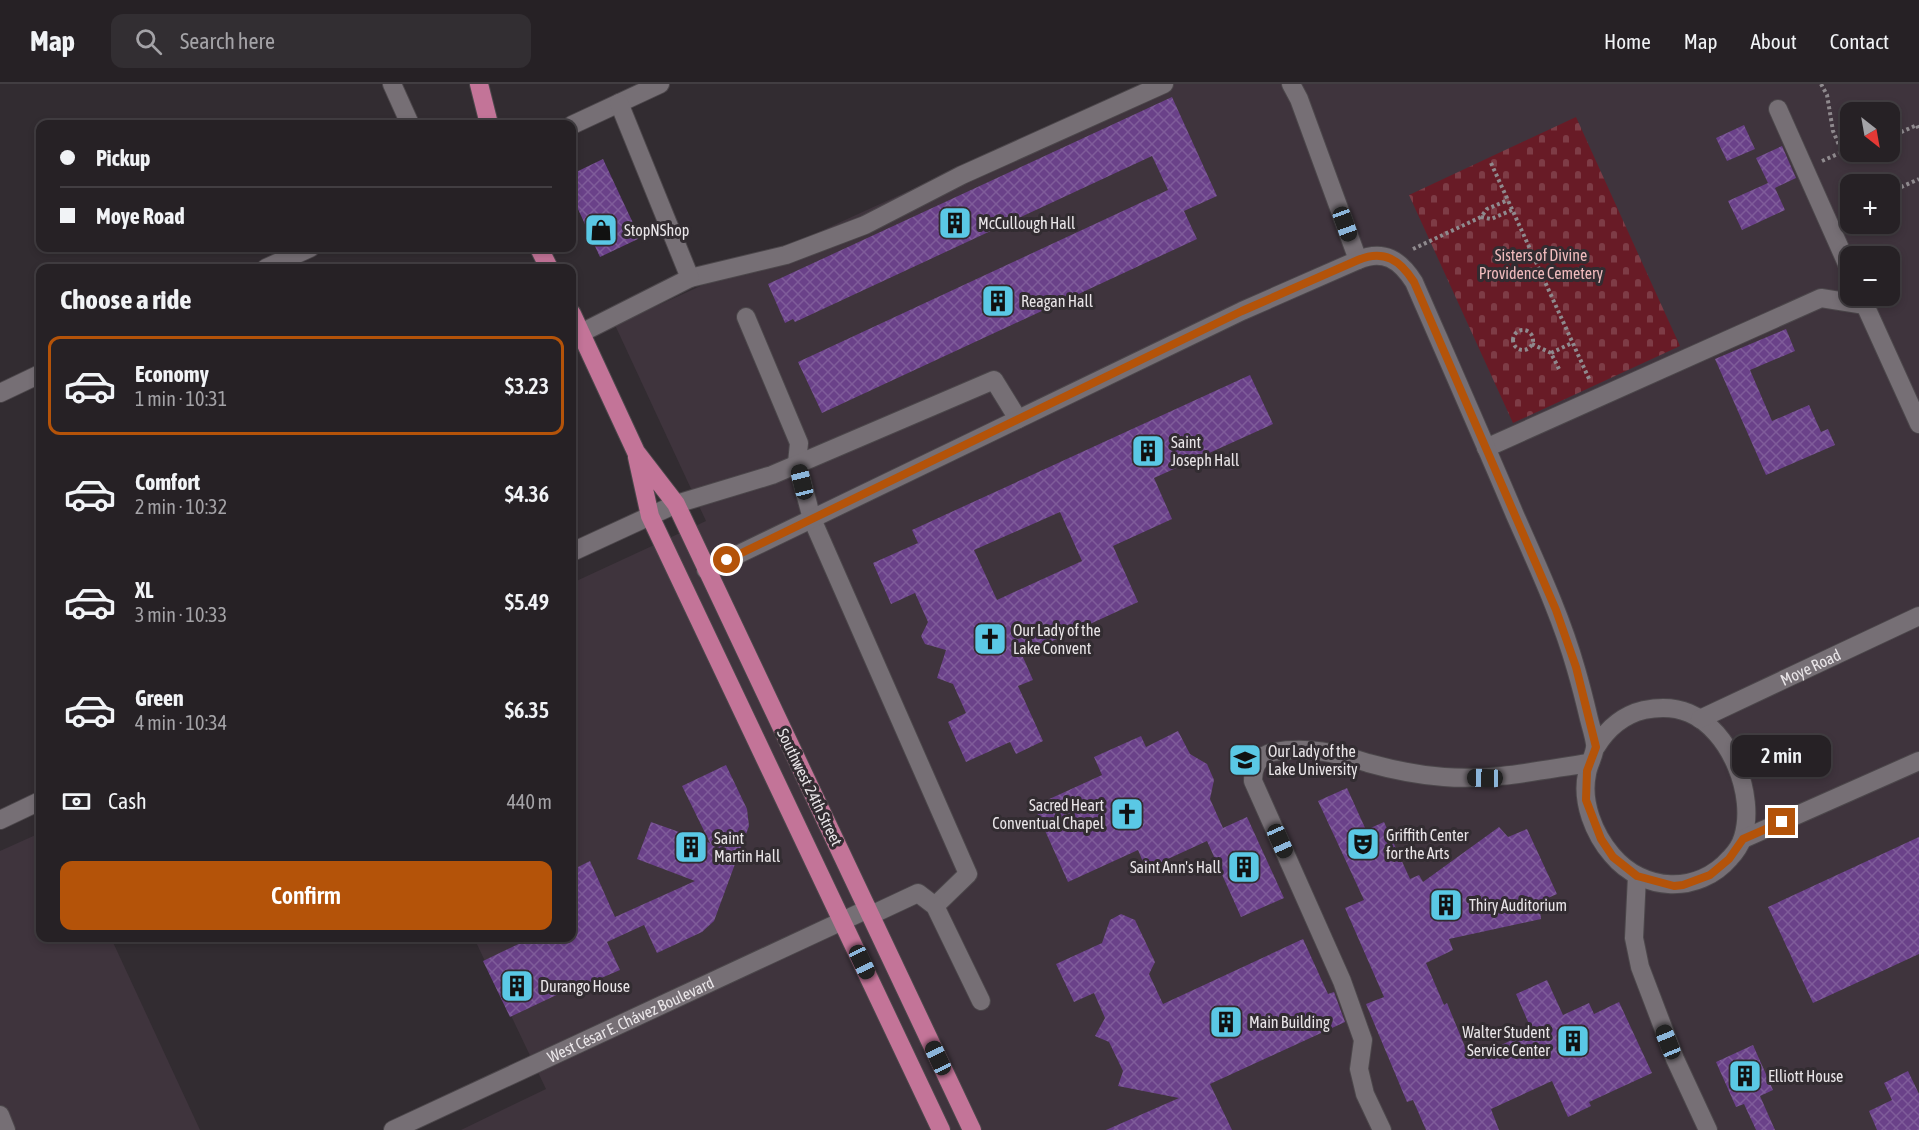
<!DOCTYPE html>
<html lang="en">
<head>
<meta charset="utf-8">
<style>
	body { margin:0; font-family:"Asap Condensed",sans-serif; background:#322e32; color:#f1f3f6; height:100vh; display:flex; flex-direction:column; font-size:22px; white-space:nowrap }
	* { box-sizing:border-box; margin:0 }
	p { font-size:20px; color:#a4a3a7 }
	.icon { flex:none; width:33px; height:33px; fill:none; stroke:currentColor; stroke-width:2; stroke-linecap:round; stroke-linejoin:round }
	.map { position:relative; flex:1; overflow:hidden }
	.sheet { position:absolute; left:36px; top:180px; width:540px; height:678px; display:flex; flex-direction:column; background:#262125; border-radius:12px; box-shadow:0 3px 9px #0003,0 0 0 2px #423e42 }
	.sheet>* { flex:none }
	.top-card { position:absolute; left:36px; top:36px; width:540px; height:132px; border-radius:12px; box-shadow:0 3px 9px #0003,0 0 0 2px #423e42; display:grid; align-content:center; height:132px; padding:0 24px; background:#262125 }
	.needle { width:39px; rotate:149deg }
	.buttons { position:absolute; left:1840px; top:18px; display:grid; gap:12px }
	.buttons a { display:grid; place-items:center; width:60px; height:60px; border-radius:12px; background:#262125; box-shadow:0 3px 9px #0003,0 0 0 2px #423e42; font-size:30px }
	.end { position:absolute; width:27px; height:27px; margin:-14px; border:8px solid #b45309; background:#fff; box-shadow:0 0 0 3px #fff }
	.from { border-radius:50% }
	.bubble { position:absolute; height:42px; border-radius:12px; background:#262125; box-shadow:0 3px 9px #0003,0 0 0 2px #423e42; font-size:20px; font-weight:600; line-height:42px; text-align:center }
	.car { position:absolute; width:18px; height:36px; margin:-18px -9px; border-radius:8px; box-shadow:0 0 4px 2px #0007; background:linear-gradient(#222 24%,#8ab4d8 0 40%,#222 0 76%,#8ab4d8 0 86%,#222 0) }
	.top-card b { display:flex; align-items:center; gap:21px; height:57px; font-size:22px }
	.top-card b+b { border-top:2px solid #423e42 }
	.top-card i { width:15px; height:15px; background:#f1f3f6 }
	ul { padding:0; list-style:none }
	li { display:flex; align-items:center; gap:18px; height:99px; margin:0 12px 9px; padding:0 12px; border:3px solid transparent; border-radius:12px }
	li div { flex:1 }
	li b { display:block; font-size:22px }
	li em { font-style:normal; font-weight:600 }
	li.current { border-color:#b45309 }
	li>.icon { width:54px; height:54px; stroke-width:1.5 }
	h2 { padding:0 24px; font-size:27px; line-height:72px }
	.pay { display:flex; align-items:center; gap:15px; height:66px; padding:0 24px; font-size:22px }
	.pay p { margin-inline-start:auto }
	.button { display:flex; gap:12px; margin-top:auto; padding:12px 24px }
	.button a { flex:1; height:69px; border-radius:12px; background:#b45309; color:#fff; font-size:24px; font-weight:600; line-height:69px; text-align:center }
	header { display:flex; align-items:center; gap:36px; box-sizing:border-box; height:84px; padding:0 30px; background:#262125; border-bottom:2px solid #423e42 }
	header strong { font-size:28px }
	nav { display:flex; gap:33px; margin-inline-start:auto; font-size:21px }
	.search { width:420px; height:54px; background:#322e32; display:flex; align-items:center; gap:15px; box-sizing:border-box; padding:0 21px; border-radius:12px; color:#a4a3a7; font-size:22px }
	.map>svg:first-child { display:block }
	.built { fill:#3f343d; fill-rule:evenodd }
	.cemetery { fill:url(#cemetery-stones) }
	.building { fill:url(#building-cross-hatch); fill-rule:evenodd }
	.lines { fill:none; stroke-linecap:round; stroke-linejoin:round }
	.minor-casing { stroke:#4c474b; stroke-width:20 }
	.major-casing { stroke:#4c474b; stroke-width:20 }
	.path { stroke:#8f8a8e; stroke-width:4; stroke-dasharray:3 3; stroke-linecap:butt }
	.minor { stroke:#766f75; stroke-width:18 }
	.major { stroke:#c37498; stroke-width:18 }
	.route { stroke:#b45309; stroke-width:8 }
	.labels { text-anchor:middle; stroke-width:6; stroke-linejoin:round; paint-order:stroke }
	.poi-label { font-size:16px; fill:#e9e5e8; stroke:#322c31; text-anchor:start }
	.park-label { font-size:16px; fill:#f0bbbd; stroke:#322c31 }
	.street-label { font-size:16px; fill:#e9e5e8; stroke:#322c31 }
</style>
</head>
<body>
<header>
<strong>Map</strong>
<div class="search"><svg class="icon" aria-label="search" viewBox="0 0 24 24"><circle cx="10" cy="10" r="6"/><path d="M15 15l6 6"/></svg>Search here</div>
<nav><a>Home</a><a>Map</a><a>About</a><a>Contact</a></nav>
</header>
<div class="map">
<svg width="1919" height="1046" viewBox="0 0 1919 1046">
	<defs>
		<pattern id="cemetery-stones" width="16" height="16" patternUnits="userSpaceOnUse" patternTransform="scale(1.5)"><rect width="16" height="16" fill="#681b26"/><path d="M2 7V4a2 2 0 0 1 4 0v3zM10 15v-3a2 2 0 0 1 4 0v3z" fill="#7e3c46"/></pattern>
		<pattern id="building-cross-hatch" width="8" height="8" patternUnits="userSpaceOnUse" patternTransform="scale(1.5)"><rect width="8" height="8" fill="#6a4189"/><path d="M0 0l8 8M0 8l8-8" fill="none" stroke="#7f5c9a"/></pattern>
	</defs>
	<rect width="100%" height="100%" fill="#322c31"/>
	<path class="built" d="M1143,0h776v1046h-1458l85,-41 -72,-151h98v-355l134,-62 -91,-196zM1851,28h39v40h-39zM1851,100h39v40h-39zM1851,172h39v40h-39z
		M40,749v105h71l89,192h-200v-279z"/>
	<path class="cemetery" d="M1576,33l104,229 -167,77 -104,-228z"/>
	<path class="building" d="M1172,13l45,99 -33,15 13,28 -375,174 -24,-51 370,-172 -16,-34 -357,166 -2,-3 -8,4 -17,-39z
		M1744,41l11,24 -28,12 -11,-23z
		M1782,62l14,32 -21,10 10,22 -43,20 -14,-29 40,-18 -12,-25z
		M603,75l37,79 -40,19 -28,-61v-22z
		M1786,245l9,22 -45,19 22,51 37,-16 12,27 7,-3 7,16 -69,30 -51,-116z
		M1250,291l23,49 -119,54 18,41 -59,27 25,56 -116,53 11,25 -15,6 25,55 -27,13 -6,-12 -44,20 -18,-40 18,-9 -13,-29 -16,-6 9,-28 -21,-6 -4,-8 7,-14 -13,-29 -24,11 -18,-41 45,-20 -6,-13zM1060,428l22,49 -85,39 -23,-50z
		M1178,647l12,23 17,10 7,16 -4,19 13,29 24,-11 37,81 -43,19 -34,-76 -61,28 -8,-19 -70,32 -34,-76 68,-31 -8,-18 47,-21 5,11z
		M726,681l21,44 2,17 -35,95 -12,11 -45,21 -13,-28 -37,17 13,28 -52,22 -1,-2 -57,27 -27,-56 48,-23h41v-68l18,-9 25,56 80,-36 -58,-22 14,-37 59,21 -28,-57z
		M1347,704l19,42 18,-8 26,57 9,-4 4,7 76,-55 9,10 19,-8 30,65 -18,8 2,17 -92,20 4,11 -27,13 18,42 3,-2 23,56 62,-28 -16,-37 31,-14 16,35 26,-12 5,11 25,-12 33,71 -63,29 2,4 -23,11 -16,-36 -61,28 8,21h-73l-13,-30 -6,2 -41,-98 18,-7 -39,-89 19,-8 -46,-99z
		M1919,753v117l-106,49 -45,-96z
		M1121,830l14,6 20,42 -6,12 14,30 140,-65 25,55 6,-2 11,30 -135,62 22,46h-126l73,-32 -61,-12 5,-15 -14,-29 -14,-6 10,-18 -11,-25 -20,9 -18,-38 46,-21 8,-23z
		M1753,961l20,45 -13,6 15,34h-19l-12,-26 -8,3 -20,-45z
		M1908,987l11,23v36h-42l-8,-19 23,-11 -8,-17z"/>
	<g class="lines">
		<g class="minor-casing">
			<g id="minor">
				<path d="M392,0l18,40"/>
				<path d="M1291,0l8,15 59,161"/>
				<path d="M1778,25l73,164"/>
				<path d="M572,41l88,-41"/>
				<path d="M266,184l44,-20"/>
				<path d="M690,194l96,-23 79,-30 97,-50 202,-91"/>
				<path d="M746,233l53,126 -2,20 15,56 156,355 -33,32"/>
				<path d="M581,249l109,-55 -71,-175"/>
				<path d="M0,309l40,-19"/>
				<path d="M1486,364l335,-150 44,7 54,119"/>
				<path d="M572,468l104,-48 96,-29 222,-95 24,39"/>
				<path d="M706,486l536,-259 116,-51c26,-11 42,0 56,22 34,78 68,155 101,233 22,50 46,101 61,154 5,17 9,33 13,50 2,8 5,17 6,25 1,9 -7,21 -8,30 -6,28 7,60 25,81 31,37 86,40 118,3 5,-5 11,-14 13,-21 13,-42 -13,-107 -54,-124 -14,-6 -30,-6 -45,-3 -21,5 -37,19 -48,37"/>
				<path id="s1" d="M1700,635l219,-103"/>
				<path d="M0,736l40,-19"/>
				<path d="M1743,755l176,-78"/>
				<path d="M1637,792l-3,62 6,29 35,92 33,71"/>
				<path d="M871,831l47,-22 17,13 46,95"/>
				<path d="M0,1031l6,15"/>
				<path id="s2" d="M393,1046l475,-221"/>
				<path d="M1382,1046l-17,-36 -6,-25 4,-29 -21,-59 -89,-200c0,-14 5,-26 21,-29 33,-6 63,1 94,11 25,7 51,12 76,14 49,4 97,-7 145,-14"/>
			</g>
		</g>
		<g class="major-casing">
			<path id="major" d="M479,0l10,40
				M539,164l10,20
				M572,230l64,138 40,52 296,626
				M637,373l13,59 291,614"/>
		</g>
		<path class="path" d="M1821,0l6,11 6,36 9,21
			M1890,53l27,-12 2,5
			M1822,77l29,-13
			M1491,79l99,218
			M1890,108l29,-13
			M1481,133l10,2 21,-9
			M1413,165l68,-32 6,-8 21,-9
			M1513 256a10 10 0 1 1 20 0a10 10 0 1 1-20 0Z
			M1532,260l19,9
			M1559,285l-8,-16 21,-10"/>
		<use href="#minor" class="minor"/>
		<use href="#major" class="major"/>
	</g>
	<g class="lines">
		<path class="route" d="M727,476l515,-249 116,-51c26,-11 42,0 56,22l142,328 20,57 20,80 -9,24 -1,29 15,39 12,18 24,19 37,10 9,-1 27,-10 19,-16 14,-20 39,-17"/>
	</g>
	<defs>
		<g id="building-square" transform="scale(1.725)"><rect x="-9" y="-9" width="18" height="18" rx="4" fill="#5ac8e5" stroke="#322c31"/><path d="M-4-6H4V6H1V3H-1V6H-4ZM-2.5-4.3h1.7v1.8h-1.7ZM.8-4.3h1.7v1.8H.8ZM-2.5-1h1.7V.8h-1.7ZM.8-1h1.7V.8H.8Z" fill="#111"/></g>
		<g id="shop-square" transform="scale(1.725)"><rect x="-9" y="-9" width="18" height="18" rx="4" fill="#5ac8e5" stroke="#322c31"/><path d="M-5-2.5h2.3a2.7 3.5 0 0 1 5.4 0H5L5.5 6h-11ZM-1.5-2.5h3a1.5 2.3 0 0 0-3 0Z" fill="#111"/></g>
		<g id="church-square" transform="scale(1.725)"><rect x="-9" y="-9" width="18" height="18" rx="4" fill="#5ac8e5" stroke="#322c31"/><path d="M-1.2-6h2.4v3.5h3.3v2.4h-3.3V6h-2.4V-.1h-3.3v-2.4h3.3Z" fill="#111"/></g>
		<g id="university-square" transform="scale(1.725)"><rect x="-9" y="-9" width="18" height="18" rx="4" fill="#5ac8e5" stroke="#322c31"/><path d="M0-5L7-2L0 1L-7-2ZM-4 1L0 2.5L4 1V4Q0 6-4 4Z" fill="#111"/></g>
		<g id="theatre-square" transform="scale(1.725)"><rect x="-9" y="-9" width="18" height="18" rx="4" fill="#5ac8e5" stroke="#322c31"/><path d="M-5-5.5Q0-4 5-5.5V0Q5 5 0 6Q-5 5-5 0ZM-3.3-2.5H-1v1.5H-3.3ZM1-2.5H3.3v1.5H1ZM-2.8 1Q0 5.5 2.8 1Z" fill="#111"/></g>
	</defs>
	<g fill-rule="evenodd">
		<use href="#building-square" x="955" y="139"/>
		<use href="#shop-square" x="601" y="146"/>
		<use href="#building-square" x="998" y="217"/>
		<use href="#building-square" x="1148" y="367"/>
		<use href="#church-square" x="990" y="555"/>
		<use href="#university-square" x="1245" y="676"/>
		<use href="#church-square" x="1127" y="730"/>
		<use href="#theatre-square" x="1363" y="760"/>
		<use href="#building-square" x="691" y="763"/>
		<use href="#building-square" x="1244" y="783"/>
		<use href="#building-square" x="1446" y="821"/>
		<use href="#building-square" x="517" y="902"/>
		<use href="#building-square" x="1226" y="938"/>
		<use href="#building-square" x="1573" y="957"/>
		<use href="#building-square" x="1745" y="992"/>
	</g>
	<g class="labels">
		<g class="poi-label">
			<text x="978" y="145">McCullough Hall</text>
			<text x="624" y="152">StopNShop</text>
			<text x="1021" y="223">Reagan Hall</text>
			<text x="1171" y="364">Saint<tspan x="1171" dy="18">Joseph Hall</tspan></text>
			<text x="1013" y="552">Our Lady of the<tspan x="1013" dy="18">Lake Convent</tspan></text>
			<text x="1268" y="673">Our Lady of the<tspan x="1268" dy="18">Lake University</tspan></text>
			<text x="1104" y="727" text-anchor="end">Sacred Heart<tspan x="1104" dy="18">Conventual Chapel</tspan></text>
			<text x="1386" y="757">Griffith Center<tspan x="1386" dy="18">for the Arts</tspan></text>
			<text x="714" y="760">Saint<tspan x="714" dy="18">Martin Hall</tspan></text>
			<text x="1221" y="789" text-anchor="end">Saint Ann's Hall</text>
			<text x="1469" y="827">Thiry Auditorium</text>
			<text x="540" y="908">Durango House</text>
			<text x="1249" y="944">Main Building</text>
			<text x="1550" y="954" text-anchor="end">Walter Student<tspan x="1550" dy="18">Service Center</tspan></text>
			<text x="1768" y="998">Elliott House</text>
		</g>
		<g class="park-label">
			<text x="1541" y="177">Sisters of Divine<tspan x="1541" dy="18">Providence Cemetery</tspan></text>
		</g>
		<g class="street-label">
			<text dy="6" stroke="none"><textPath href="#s1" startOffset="122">Moye Road</textPath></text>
			<text transform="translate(810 703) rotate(64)" y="6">Southwest 24th Street</text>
			<text dy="6" stroke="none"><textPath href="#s2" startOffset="262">West César E. Chávez Boulevard</textPath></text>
		</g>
	</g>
</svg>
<div class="buttons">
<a><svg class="needle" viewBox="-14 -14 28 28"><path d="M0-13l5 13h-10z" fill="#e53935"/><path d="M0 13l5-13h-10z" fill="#a4a3a7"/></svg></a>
<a>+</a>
<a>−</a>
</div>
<i class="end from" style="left:727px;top:476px"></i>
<i class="end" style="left:1782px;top:738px"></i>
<div class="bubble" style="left:1732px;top:651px;width:99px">2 min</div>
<i class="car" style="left:1345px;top:140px;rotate:160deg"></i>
<i class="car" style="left:802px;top:398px;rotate:346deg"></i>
<i class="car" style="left:1485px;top:694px;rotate:271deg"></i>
<i class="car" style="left:1280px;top:757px;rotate:156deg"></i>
<i class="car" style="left:862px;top:878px;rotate:155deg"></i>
<i class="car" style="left:1668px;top:958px;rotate:338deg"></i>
<i class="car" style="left:938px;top:974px;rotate:335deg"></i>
<div class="top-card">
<b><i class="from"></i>Pickup</b>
<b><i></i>Moye Road</b>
</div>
<section class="sheet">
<h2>Choose a ride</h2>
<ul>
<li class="current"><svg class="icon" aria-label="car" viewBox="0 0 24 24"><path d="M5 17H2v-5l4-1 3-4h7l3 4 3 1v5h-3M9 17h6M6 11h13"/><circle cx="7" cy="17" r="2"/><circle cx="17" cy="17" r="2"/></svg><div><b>Economy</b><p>1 min · 10:31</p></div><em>$3.23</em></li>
<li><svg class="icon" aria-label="car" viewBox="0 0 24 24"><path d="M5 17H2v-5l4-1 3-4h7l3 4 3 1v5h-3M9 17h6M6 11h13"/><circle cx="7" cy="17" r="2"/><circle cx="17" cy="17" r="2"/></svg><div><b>Comfort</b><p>2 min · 10:32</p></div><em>$4.36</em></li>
<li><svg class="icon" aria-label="car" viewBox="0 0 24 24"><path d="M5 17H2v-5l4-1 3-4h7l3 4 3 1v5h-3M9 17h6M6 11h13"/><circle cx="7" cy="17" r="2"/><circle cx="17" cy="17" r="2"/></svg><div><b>XL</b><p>3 min · 10:33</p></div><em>$5.49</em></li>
<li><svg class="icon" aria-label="car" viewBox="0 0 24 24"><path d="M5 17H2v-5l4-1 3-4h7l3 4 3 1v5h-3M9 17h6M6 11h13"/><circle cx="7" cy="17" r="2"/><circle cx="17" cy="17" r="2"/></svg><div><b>Green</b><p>4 min · 10:34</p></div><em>$6.35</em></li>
</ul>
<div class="pay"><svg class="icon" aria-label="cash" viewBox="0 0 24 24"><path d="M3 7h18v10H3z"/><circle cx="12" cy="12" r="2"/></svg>Cash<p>440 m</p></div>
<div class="button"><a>Confirm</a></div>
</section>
</div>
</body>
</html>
